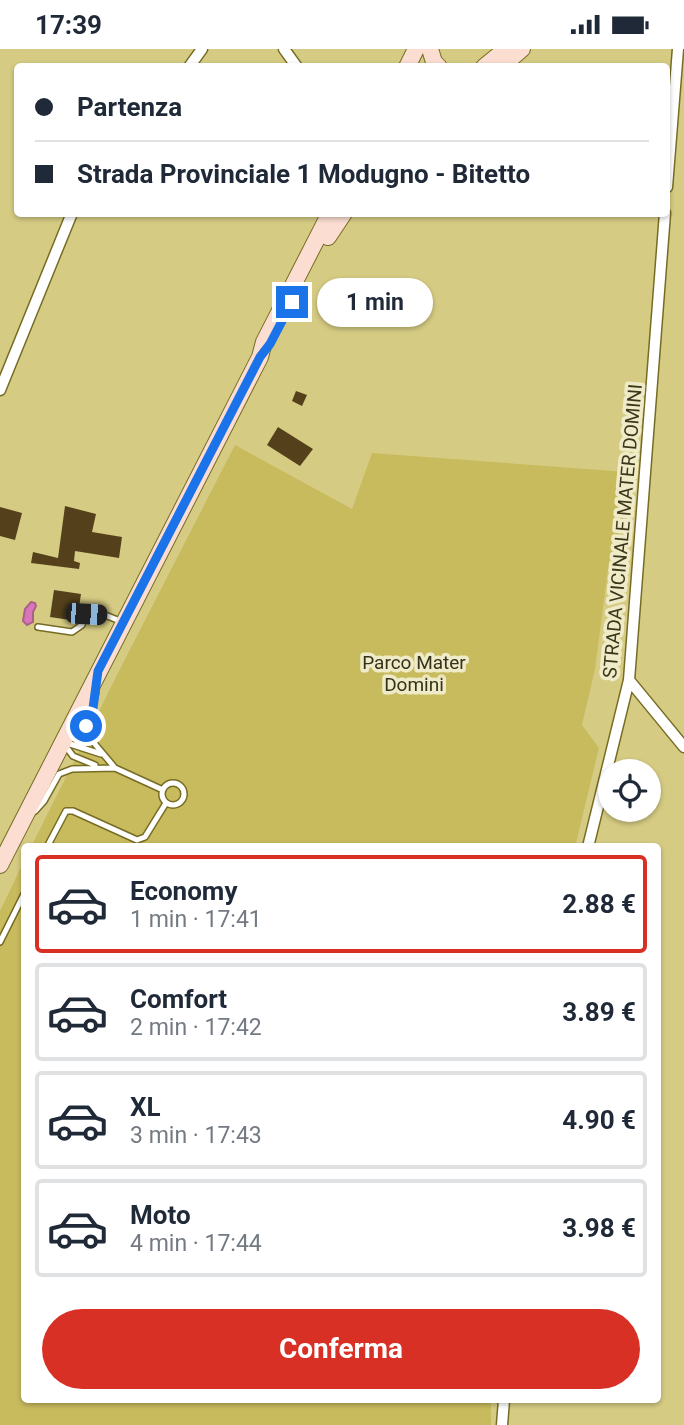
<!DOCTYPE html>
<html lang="it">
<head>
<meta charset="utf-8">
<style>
	body { margin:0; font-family:Roboto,sans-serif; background:#f6f6f7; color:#1f2937; height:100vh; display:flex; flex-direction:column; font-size:26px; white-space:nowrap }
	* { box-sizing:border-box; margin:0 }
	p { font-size:23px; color:#747a83 }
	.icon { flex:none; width:38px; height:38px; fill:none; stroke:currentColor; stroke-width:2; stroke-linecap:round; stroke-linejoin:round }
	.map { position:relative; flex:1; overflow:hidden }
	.panel { position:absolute; left:21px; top:794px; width:640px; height:560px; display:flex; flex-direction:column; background:#fff; border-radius:7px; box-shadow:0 2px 5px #0004 }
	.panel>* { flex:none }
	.top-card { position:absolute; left:14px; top:14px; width:656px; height:154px; border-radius:7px; box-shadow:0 2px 5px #0004; display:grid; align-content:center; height:154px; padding:0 21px; background:#fff }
	.controls { position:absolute; left:598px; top:710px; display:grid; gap:14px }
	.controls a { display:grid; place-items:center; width:63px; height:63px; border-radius:50%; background:#fff; box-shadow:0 2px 5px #0004; font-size:35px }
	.end { position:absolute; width:32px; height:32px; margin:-16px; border:9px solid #1a73e8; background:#fff; box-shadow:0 0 0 4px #fff }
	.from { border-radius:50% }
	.bubble { position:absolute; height:49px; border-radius:24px; background:#fff; box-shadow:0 2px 5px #0004; font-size:23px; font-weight:700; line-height:49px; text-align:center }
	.car { position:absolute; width:21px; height:42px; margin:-21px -10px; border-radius:9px; box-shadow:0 0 5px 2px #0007; background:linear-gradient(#222 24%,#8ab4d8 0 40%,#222 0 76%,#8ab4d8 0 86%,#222 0) }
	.top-card b { display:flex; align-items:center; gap:24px; height:66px; font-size:26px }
	.top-card b+b { border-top:2px solid #e0e1e3 }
	.top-card i { width:18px; height:18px; background:#1f2937 }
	ul { padding:12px 0 0; list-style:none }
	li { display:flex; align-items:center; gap:21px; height:98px; margin:0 14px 10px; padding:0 7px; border:4px solid #e0e1e3; border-radius:7px }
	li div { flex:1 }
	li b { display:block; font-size:26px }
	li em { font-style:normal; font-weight:700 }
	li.on { border-color:#d93025 }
	li>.icon { width:63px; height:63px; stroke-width:1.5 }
	.cta { display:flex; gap:14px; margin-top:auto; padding:14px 21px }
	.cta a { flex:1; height:80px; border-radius:42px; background:#d93025; color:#fff; font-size:28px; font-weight:700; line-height:80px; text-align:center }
	.status { display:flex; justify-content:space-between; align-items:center; height:49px; padding:0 35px; background:#fff; direction:ltr }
	.status svg { height:19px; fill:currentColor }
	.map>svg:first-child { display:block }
	.green { fill:#c8bb5e }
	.water { fill:#db75b9; stroke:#ab6289; stroke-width:2 }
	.building { fill:#54401b }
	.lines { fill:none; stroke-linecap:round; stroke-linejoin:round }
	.service-casing { stroke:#766c23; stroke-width:8 }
	.minor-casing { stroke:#766c23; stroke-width:13 }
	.secondary-casing { stroke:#766c23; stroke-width:18 }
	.service { stroke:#fff; stroke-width:5 }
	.minor { stroke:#fff; stroke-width:10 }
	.secondary { stroke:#fbddd2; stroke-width:16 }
	.route { stroke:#1a73e8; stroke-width:9 }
	.labels { text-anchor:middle; stroke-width:7; stroke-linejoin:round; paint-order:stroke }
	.street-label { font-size:19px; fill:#3c371a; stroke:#efebc8 }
	.park-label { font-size:19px; fill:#35321c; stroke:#efebc8 }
</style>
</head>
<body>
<div class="status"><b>17:39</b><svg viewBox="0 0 49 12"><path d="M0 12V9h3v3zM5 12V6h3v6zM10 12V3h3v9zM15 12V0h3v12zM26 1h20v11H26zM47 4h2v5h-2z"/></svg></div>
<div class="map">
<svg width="684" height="1376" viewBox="0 0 684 1376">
	<rect width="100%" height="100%" fill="#d5cb83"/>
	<path class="green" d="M235,396l117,64 20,-56 255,19v37l-18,53 -14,107 -13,56 17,23 -24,99h-544l91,-182z
		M24,812v539h467v25h-491v-514z"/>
	<path class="water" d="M31,553l4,1 1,3 -3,6v10l-6,3 -4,-4 2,-12z"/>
	<path class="building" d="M296,342l11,4 -5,11 -10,-5z
		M278,378l35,22 -13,17 -33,-21z
		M65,457l31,8 -4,18 30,5 -3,21 -44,-7 -1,10 6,2 -1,6 -48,-6 2,-11 25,6z
		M0,458l22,6 -7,27 -15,-4z
		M54,541l27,4 -4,27 -27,-4z"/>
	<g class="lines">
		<g class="service-casing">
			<path id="service" d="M38,578l34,5 10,-7 4,-11 19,1 15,6
				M96,642l-9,40 2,6 26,31
				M64,693l37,12
				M64,695l9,12 22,9
				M162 745a11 11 0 1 1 22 0a11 11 0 1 1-22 0Z
				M35,762l9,-10 15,-27 13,-5 43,-1 48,22
				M47,798l19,-36h7l64,29 8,-3 21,-34
				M0,893l24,-48"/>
		</g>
		<g class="minor-casing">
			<path id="minor" d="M284,0l13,18
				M189,18l13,-18
				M667,138l11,-138
				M0,341l72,-177
				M629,631l55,67
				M588,798l41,-167 36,-467
				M502,1376l2,-25"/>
		</g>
		<g class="secondary-casing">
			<path id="secondary" d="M430,0l4,13 5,5
				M407,18l9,-18
				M484,18l22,-18
				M501,18l21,-18
				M328,188l16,-24
				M0,816l260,-508 4,-15 66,-129"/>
		</g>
		<use href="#service" class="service"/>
		<use href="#minor" class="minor"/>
		<use href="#secondary" class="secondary"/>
	</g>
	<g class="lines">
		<path class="route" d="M86,677l7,-18 5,-37 162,-314 10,-13 22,-42"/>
	</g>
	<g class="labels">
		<g class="street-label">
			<text transform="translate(622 482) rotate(-85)" y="7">STRADA VICINALE MATER DOMINI</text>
		</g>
		<g class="park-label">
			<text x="414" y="620">Parco Mater<tspan x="414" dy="22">Domini</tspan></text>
		</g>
	</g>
</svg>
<div class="controls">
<a><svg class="icon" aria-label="locate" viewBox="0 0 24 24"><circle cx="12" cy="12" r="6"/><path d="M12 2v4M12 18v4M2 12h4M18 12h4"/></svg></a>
</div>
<i class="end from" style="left:86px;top:677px"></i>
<i class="end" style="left:292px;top:253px"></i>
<div class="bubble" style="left:317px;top:229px;width:116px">1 min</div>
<i class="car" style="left:86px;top:565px;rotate:93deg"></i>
<div class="top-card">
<b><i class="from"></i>Partenza</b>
<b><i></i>Strada Provinciale 1 Modugno - Bitetto</b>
</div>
<section class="panel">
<ul>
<li class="on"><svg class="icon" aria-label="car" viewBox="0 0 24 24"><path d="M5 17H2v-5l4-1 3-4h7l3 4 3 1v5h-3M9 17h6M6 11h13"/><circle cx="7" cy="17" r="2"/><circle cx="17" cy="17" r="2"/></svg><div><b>Economy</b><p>1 min · 17:41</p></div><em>2.88 €</em></li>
<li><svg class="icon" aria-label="car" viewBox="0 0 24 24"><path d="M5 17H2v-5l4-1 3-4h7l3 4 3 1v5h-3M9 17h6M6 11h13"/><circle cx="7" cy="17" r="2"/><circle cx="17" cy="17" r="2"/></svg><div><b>Comfort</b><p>2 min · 17:42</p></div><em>3.89 €</em></li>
<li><svg class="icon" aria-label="car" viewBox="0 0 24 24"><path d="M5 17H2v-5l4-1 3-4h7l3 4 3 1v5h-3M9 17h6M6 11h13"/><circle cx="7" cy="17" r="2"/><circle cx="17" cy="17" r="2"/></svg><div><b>XL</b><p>3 min · 17:43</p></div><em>4.90 €</em></li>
<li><svg class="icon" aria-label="car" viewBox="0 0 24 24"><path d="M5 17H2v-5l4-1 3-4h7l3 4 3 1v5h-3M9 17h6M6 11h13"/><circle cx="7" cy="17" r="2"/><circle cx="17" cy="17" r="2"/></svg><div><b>Moto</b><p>4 min · 17:44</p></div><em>3.98 €</em></li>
</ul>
<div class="cta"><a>Conferma</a></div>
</section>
</div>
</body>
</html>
